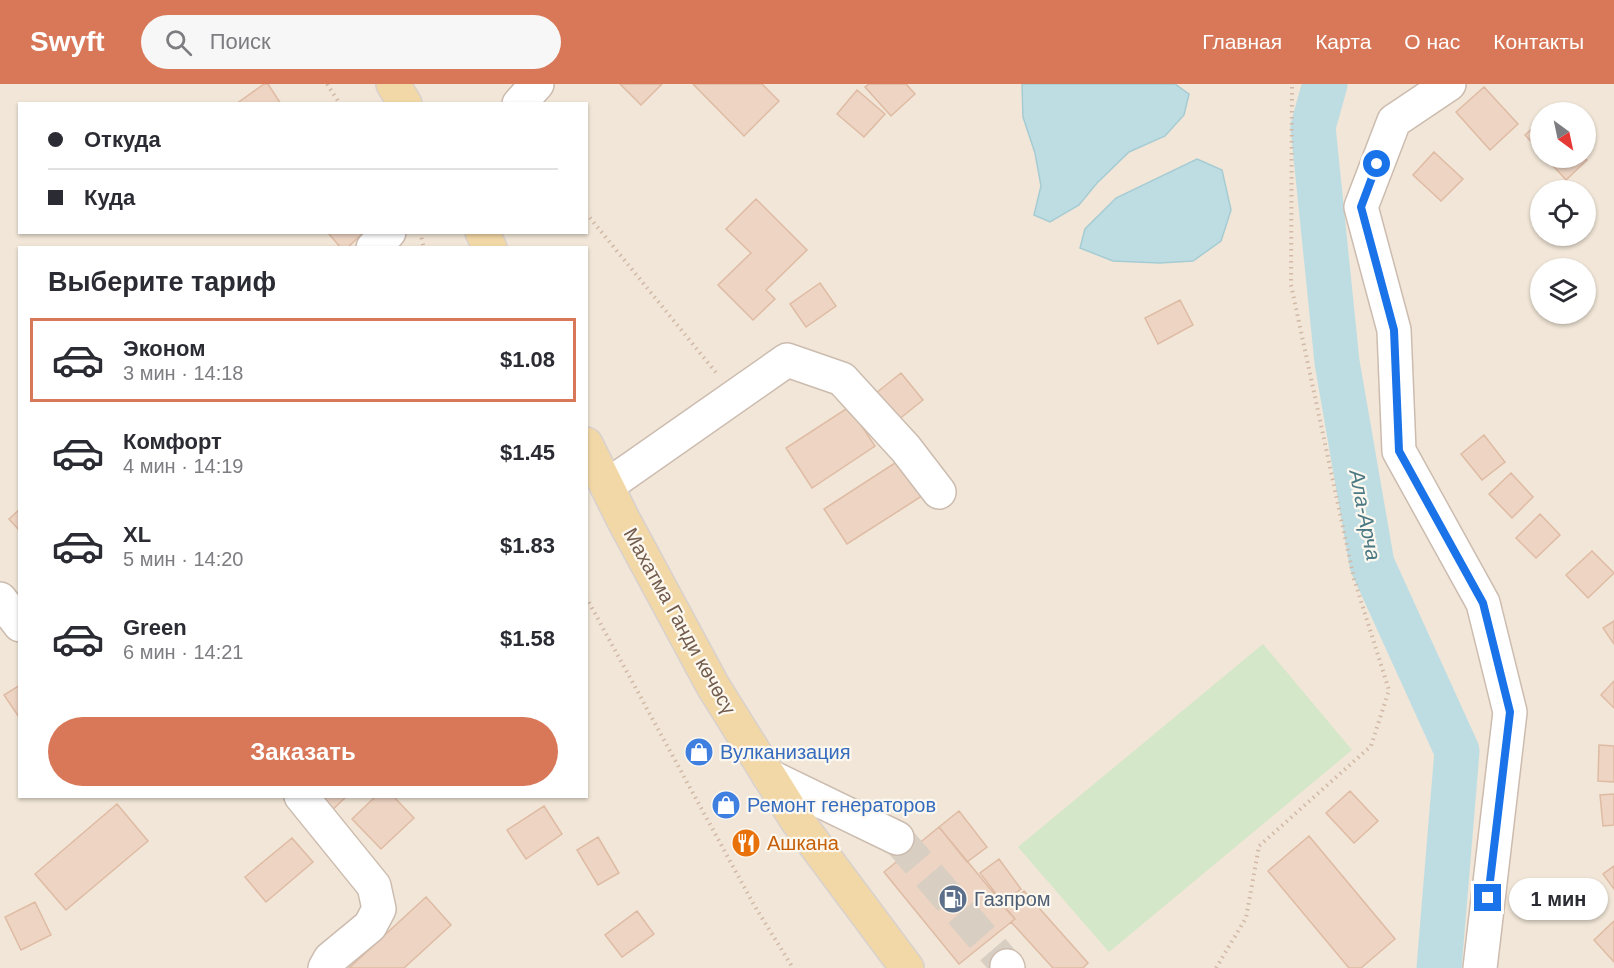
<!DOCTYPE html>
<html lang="ru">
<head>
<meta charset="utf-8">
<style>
	body { margin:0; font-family:Helvetica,sans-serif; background:#f7f7f7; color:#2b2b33; height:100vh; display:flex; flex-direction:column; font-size:22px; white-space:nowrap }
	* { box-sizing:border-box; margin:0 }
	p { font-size:20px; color:#7c7c81 }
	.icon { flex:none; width:33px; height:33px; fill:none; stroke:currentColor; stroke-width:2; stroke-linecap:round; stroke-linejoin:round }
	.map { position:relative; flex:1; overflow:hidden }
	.drawer { position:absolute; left:18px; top:162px; width:570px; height:552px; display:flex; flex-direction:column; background:#fff; border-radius:0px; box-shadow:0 2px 4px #0004 }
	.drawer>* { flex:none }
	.hud { position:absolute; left:18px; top:18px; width:570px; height:132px; border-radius:0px; box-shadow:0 2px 4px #0004; display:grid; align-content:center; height:132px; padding:0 30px; background:#fff }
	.needle { width:39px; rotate:147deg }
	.tools { position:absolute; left:1530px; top:18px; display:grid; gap:12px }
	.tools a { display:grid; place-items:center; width:66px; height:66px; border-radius:50%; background:#fff; box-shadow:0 2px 4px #0004; font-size:30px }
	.end { position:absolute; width:27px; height:27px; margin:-14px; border:8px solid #1a73e8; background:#fff; box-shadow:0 0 0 3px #fff }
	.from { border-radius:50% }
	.bubble { position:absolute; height:42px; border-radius:21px; background:#fff; box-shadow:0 2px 4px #0004; font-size:20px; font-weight:600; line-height:42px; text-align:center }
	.hud b { display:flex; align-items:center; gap:21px; height:57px; font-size:22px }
	.hud b+b { border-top:2px solid #e1e1e2 }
	.hud i { width:15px; height:15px; background:#2b2b33 }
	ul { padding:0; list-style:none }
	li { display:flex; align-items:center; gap:18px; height:84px; margin:0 12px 9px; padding:0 18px; border:3px solid transparent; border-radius:0px }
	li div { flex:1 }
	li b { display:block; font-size:22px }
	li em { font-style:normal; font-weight:600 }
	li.selected { border-color:#d97859 }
	li>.icon { width:54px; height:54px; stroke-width:1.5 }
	h2 { padding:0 30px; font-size:27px; line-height:72px }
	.cta { display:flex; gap:12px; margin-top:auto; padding:12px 30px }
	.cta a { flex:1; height:69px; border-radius:36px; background:#d97859; color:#fff; font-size:24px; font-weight:600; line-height:69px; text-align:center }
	header { display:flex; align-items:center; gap:36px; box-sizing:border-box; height:84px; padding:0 30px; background:#d97859; color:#fff }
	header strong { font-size:28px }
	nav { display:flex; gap:33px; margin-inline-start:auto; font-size:21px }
	.search { width:420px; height:54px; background:#f7f7f7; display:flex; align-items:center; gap:15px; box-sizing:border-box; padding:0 21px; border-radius:33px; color:#7c7c81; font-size:22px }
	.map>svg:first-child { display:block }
	.residential { fill:#f1e6d7; fill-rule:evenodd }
	.green { fill:#d4e7c8 }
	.water { fill:#bedde3; stroke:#a6ccd3; stroke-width:1.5 }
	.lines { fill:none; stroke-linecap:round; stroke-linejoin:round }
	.river { stroke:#bedde3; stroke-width:45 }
	.building { fill:#edd4c3; stroke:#dfbba4; stroke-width:1.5 }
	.minor-tunnel { stroke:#d8cec2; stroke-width:33; stroke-dasharray:33 16; stroke-linecap:butt }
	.minor-casing { stroke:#ccbcaf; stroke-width:36 }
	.major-casing { stroke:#d8d1cd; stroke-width:36 }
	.path { stroke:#d2b8a6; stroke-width:4; stroke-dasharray:1.5 4.5; stroke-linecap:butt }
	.minor { stroke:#fff; stroke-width:33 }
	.major { stroke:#f3d8a7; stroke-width:33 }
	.route { stroke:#1a73e8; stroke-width:8 }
	.labels { text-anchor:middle; stroke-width:4.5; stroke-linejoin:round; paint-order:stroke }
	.street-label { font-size:20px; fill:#725c4e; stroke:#fdf8ef }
	.shop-label { font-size:20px; fill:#366cbe; stroke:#fdf8ef; text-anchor:start }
	.food-label { font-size:20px; fill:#c56008; stroke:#fdf8ef; text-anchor:start }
	.service-label { font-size:20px; fill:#4e5e75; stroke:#fdf8ef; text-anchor:start }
	.water-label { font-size:21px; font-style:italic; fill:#4a7984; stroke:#fdf8ef }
</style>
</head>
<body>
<header>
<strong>Swyft</strong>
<div class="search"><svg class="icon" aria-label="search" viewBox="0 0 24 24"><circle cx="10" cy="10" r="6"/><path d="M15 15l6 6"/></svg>Поиск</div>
<nav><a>Главная</a><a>Карта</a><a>О нас</a><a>Контакты</a></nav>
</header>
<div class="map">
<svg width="1614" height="884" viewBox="0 0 1614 884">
	<rect width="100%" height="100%" fill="#faf4e8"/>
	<path class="residential" d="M0,0h1614v884h-1614zM20,20h566v128h-566zM1540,28h46v46h-46zM1540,106h46v46h-46zM20,164h566v548h-566zM1540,184h46v46h-46z"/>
	<path class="green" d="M1263,560l89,106 -243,202 -91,-105z"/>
	<path class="water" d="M1022,0h153l14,10 -5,21 -19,21 -36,16 -32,31 -18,22 -29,17 -16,-7 7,-29 -6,-33 -12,-36z
		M1197,75l25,11 9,40 -10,31 -28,20 -33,2 -47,-2 -33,-13 5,-19 31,-31z"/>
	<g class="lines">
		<path class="river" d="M1325,0l-12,43 24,235 35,202 85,187 -18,217"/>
	</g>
	<path class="building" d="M264,0h4l13,20h-45z
		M620,0h42l-21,21z
		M693,0h69l17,17 -35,35z
		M869,0h37l9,10 -24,22 -26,-29z
		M1484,3l34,37 -28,26 -34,-38z
		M857,6l28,24 -21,23 -27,-23z
		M1540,37v30l-15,-16z
		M1434,68l29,27 -22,22 -28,-26z
		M1546,74h39l2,2 -21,20z
		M756,115l51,51 -41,40 9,9 -22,21 -35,-35 33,-32 -25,-24z
		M331,148h33l-17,16h-6l-12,-14z
		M820,199l16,23 -30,21 -16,-23z
		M1180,216l13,25 -35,19 -13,-26z
		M901,289l22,27 -25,20 -22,-27z
		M849,323l26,39 -63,42 -26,-40z
		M1484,351l21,27 -23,18 -21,-26z
		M901,375l24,35 -78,50 -23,-35z
		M1511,389l22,24 -21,21 -23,-24z
		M20,425v22l-11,-12z
		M1540,430l20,21 -24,23 -20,-20z
		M1592,467l22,22 -26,25 -22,-23z
		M1614,537v23l-11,-16z
		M1614,597v27l-13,-13z
		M20,601v31l-1,1 -15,-22z
		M1599,661l15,1v36l-16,-1z
		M1350,707l28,30 -24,22 -28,-30z
		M1614,710v31l-11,1 -3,-31z
		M309,712h38l-20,19z
		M376,712h17l21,22 -33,31 -29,-30z
		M117,720l31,37 -82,69 -31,-36z
		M544,722l18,28 -36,25 -19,-29z
		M959,727l28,36 -20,15 -28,-35z
		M939,743l76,92 -56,45 -75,-92z
		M1309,752l86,103 -34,29h-12l-81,-97z
		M598,753l21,36 -21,12 -21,-35z
		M292,754l21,24 -47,40 -21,-25z
		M999,775l22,30 -18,14 -23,-30z
		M1614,782v23l-11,-15z
		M1024,807l64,72 -5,5h-30l-42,-46 4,-3 -10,-11z
		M426,813l25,28 -47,43h-55z
		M35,818l16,33 -30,15 -16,-33z
		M637,827l17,23 -32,23 -17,-22z
		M1614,837v41l-20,-22z"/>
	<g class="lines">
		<path class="minor-tunnel" d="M897,754l110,128"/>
		<g class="minor-casing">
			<path id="minor" d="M1449,0l-55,37 -33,86 33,123 5,121 84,152 27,109 -30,256
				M519,20l18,-20
				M373,164l16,-16
				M607,402l180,-126 55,19 64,70 33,43
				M0,515l20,26
				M769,692l128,62
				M301,712l73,90 5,23 -9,17 -40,33 -5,9
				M1007,882l1,2"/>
		</g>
		<g class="major-casing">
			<path id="major" d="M393,0l12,20
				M482,148l8,16
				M586,360l37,75 90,167 83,133 111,149"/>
		</g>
		<path class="path" d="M327,0l13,20
			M586,129l132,162
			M420,148l4,16
			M586,513l168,308 39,63
			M1216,884l30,-50 13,-72 112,-100 18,-56 -35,-111 -63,-294 1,-201"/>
		<use href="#minor" class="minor"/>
		<use href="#major" class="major"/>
	</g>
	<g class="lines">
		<path class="route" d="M1377,80l-16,43 33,123 5,121 84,152 27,109 -22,186"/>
	</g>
	<defs>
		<g id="shop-disc" transform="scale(1.5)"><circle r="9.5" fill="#3f7fe0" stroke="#fdf8ef"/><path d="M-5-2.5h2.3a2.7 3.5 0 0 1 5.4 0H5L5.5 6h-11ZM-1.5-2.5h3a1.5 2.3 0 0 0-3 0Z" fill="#fff"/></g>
		<g id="restaurant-disc" transform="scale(1.5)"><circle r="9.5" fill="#e8710a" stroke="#fdf8ef"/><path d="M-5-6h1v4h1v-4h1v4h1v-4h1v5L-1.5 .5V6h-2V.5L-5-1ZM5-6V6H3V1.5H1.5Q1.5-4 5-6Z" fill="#fff"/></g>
		<g id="fuel-disc" transform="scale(1.5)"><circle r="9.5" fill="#5c6f8a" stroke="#fdf8ef"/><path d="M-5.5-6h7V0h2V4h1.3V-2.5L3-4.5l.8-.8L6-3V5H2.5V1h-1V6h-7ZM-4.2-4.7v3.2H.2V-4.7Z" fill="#fff"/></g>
	</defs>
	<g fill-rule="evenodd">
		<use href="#shop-disc" x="699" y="668"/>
		<use href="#shop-disc" x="726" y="721"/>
		<use href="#restaurant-disc" x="746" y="759"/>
		<use href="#fuel-disc" x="953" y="815"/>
	</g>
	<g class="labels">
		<g class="street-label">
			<text transform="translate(680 537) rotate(61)" y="7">Махатма Ганди көчөсү</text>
		</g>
		<g class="shop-label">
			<text x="720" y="675">Вулканизация</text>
			<text x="747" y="728">Ремонт генераторов</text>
		</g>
		<g class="food-label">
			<text x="767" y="766">Ашкана</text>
		</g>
		<g class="service-label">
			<text x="974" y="822">Газпром</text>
		</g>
		<g class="water-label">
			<text transform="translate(1365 431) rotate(79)" y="7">Ала-Арча</text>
		</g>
	</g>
</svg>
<div class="tools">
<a><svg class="needle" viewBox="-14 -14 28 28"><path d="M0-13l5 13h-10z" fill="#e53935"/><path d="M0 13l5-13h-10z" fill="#7c7c81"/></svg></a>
<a><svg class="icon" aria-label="locate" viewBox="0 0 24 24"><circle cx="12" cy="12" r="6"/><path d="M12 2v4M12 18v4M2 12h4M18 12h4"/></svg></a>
<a><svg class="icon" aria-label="layers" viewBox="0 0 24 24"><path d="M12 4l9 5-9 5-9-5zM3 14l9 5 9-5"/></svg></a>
</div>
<i class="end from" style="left:1377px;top:80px"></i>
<i class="end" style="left:1488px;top:814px"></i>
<div class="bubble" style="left:1509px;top:794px;width:99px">1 мин</div>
<div class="hud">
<b><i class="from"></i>Откуда</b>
<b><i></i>Куда</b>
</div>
<section class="drawer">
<h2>Выберите тариф</h2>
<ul>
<li class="selected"><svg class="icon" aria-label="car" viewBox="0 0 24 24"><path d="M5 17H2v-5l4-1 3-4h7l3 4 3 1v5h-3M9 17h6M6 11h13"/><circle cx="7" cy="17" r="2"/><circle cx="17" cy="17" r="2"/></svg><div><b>Эконом</b><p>3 мин · 14:18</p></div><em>$1.08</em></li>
<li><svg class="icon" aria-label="car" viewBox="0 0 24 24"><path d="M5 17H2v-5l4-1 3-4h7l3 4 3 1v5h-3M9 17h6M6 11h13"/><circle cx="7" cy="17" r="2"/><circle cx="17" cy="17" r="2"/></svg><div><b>Комфорт</b><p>4 мин · 14:19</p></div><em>$1.45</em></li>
<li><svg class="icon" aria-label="car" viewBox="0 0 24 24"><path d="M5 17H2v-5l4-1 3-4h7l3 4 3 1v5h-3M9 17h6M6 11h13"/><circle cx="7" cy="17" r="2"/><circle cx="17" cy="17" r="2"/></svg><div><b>XL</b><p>5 мин · 14:20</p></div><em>$1.83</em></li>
<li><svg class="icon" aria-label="car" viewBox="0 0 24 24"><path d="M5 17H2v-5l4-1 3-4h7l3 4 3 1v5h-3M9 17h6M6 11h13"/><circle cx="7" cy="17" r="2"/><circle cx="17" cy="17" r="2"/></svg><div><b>Green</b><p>6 мин · 14:21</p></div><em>$1.58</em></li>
</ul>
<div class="cta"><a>Заказать</a></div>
</section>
</div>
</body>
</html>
